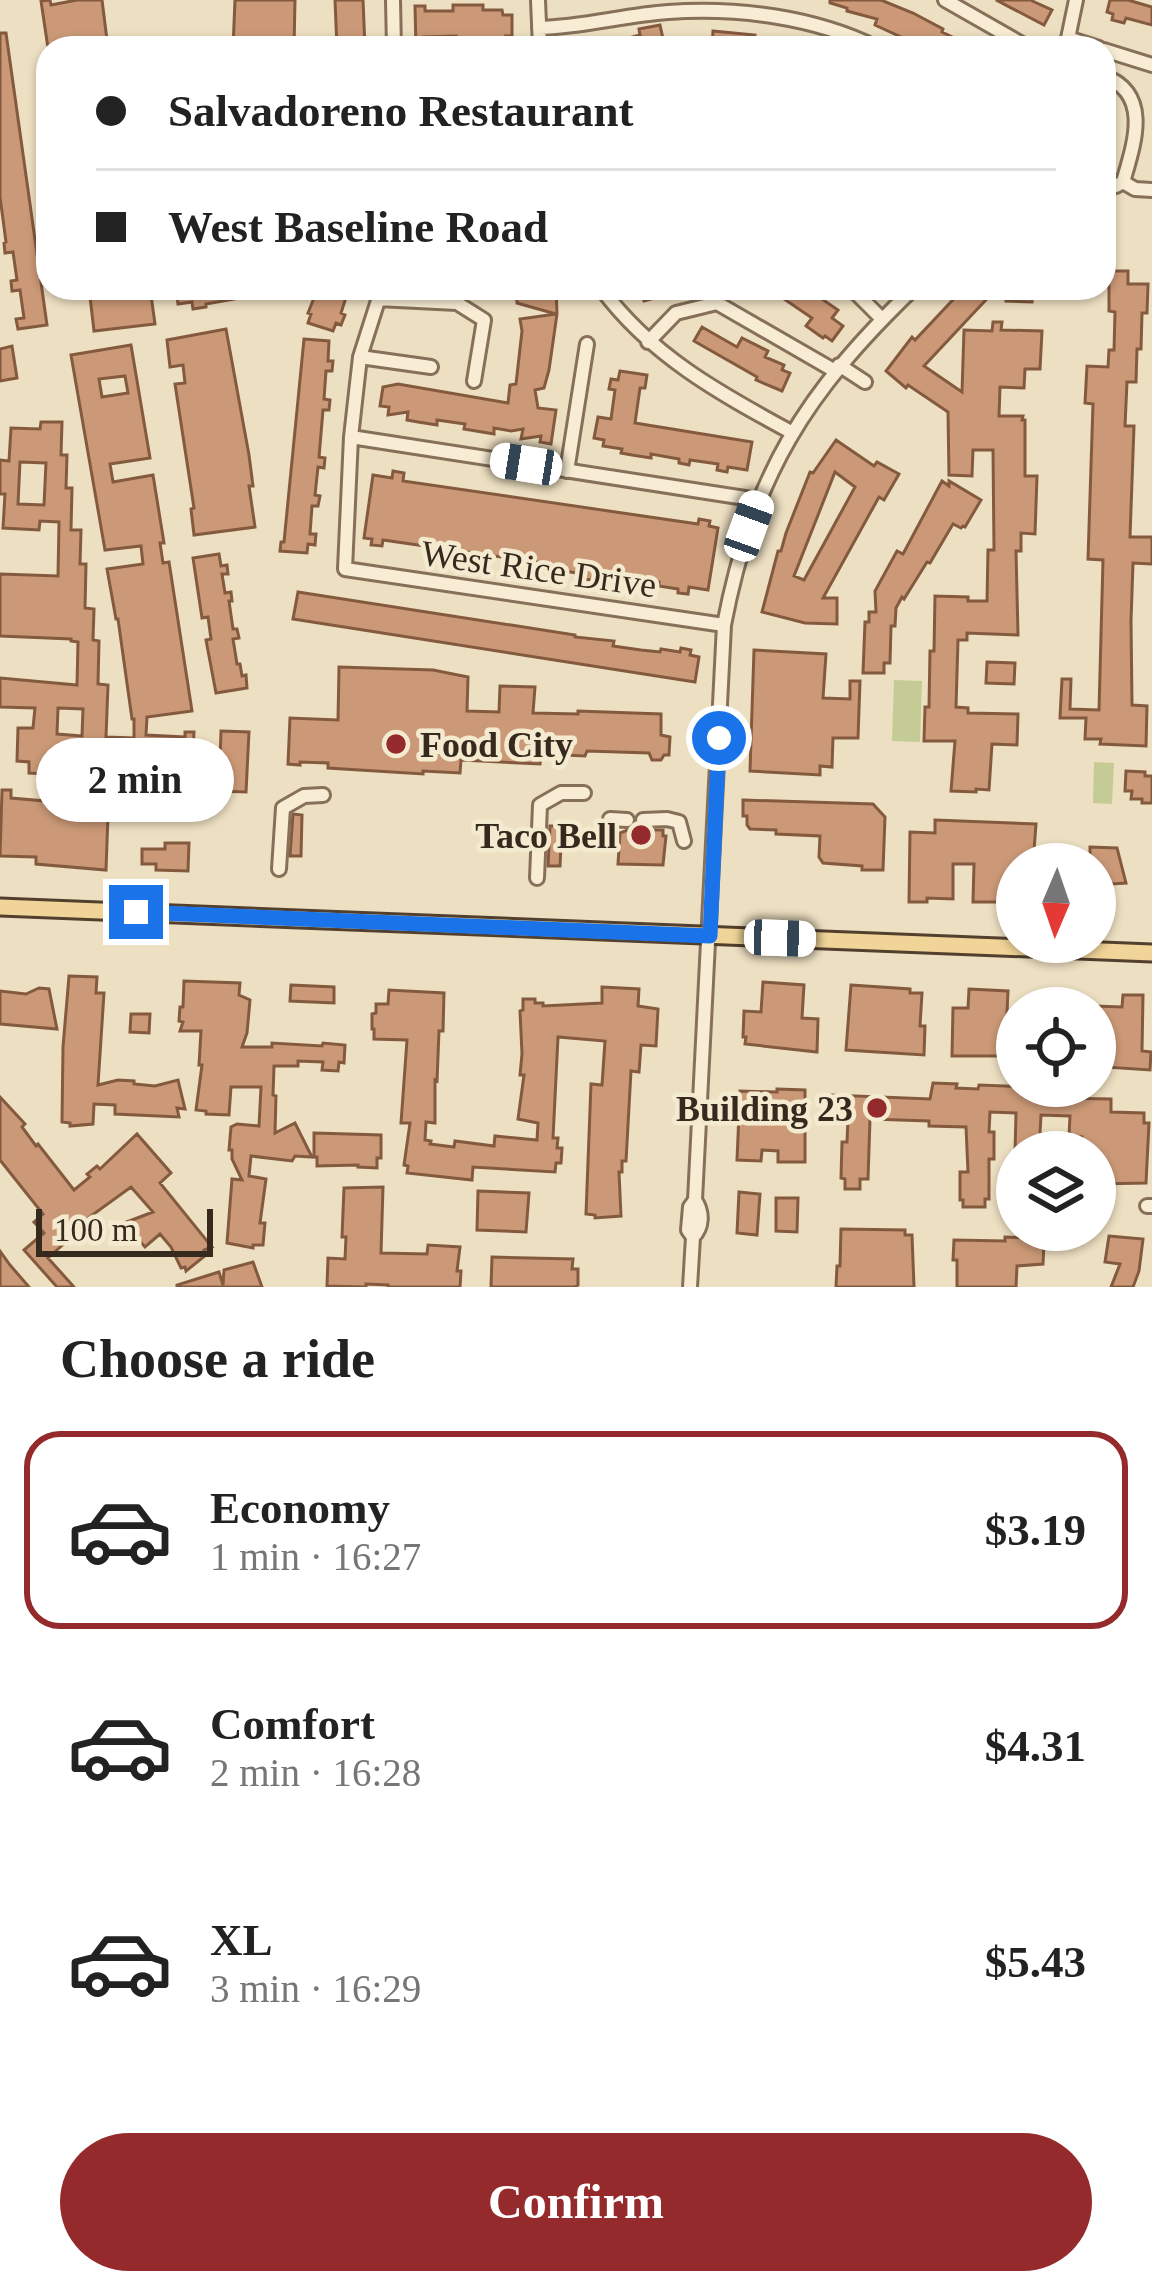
<!DOCTYPE html>
<html lang="en">
<head>
<meta charset="utf-8">
<style>
	body { margin:0; font-family:Georgia,serif; background:#f6f6f6; color:#222; height:100vh; display:flex; flex-direction:column; font-size:45px; white-space:nowrap }
	* { box-sizing:border-box; margin:0 }
	p { font-size:39px; color:#767676 }
	.icon { flex:none; width:66px; height:66px; fill:none; stroke:currentColor; stroke-width:2; stroke-linecap:round; stroke-linejoin:round }
	.map { position:relative; height:1287px; overflow:hidden }
	.sheet { display:flex; flex-direction:column; background:#fff; flex:1 }
	.sheet>* { flex:none }
	.hud { position:absolute; left:36px; top:36px; width:1080px; height:264px; border-radius:36px; box-shadow:0 3px 9px #0004; display:grid; align-content:center; height:264px; padding:0 60px; background:#fff }
	.needle { width:78px; rotate:182deg }
	.buttons { position:absolute; left:996px; top:843px; display:grid; gap:24px }
	.buttons a { display:grid; place-items:center; width:120px; height:120px; border-radius:50%; background:#fff; box-shadow:0 3px 9px #0004; font-size:60px }
	.scale { position:absolute; left:36px; bottom:30px; width:177px; box-sizing:border-box; padding-left:12px; border:6px solid #36291d; border-top:0; font-size:33px; line-height:42px; white-space:nowrap; color:#36291d; -webkit-text-stroke:9px #f4ead0; paint-order:stroke }
	.end { position:absolute; width:54px; height:54px; margin:-27px; border:15px solid #1a73e8; background:#fff; box-shadow:0 0 0 6px #fff }
	.from { border-radius:50% }
	.bubble { position:absolute; height:84px; border-radius:42px; background:#fff; box-shadow:0 3px 9px #0004; font-size:39px; font-weight:800; line-height:84px; text-align:center }
	.car { position:absolute; width:36px; height:72px; margin:-36px -18px; border-radius:15px; box-shadow:0 0 9px 3px #0007; background:linear-gradient(#fff 24%,#345 0 40%,#fff 0 76%,#345 0 86%,#fff 0) }
	.hud b { display:flex; align-items:center; gap:42px; height:114px; font-size:45px }
	.hud b+b { border-top:3px solid #e0e0e0 }
	.hud i { width:30px; height:30px; background:#222 }
	ul { padding:0; list-style:none }
	li { display:flex; align-items:center; gap:36px; height:198px; margin:0 24px 18px; padding:0 36px; border:6px solid transparent; border-radius:36px }
	li div { flex:1 }
	li b { display:block; font-size:45px }
	li em { font-style:normal; font-weight:800 }
	li.on { border-color:#942a2b }
	li>.icon { width:108px; height:108px; stroke-width:1.5 }
	h2 { padding:0 60px; font-size:54px; line-height:144px }
	.button { display:flex; gap:24px; margin-top:auto; padding:24px 60px }
	.button a { flex:1; height:138px; border-radius:72px; background:#942a2b; color:#fff; font-size:48px; font-weight:800; line-height:138px; text-align:center }
	.map>svg:first-child { display:block }
	.green { fill:#c5cb95 }
	.building { fill:#cb9977; stroke:#845a3f; stroke-width:3; fill-rule:evenodd }
	.lines { fill:none; stroke-linecap:round; stroke-linejoin:round }
	.minor-casing { stroke:#867059; stroke-width:18 }
	.major-casing { stroke:#533f2d; stroke-width:21 }
	.minor { stroke:#f8edd4; stroke-width:12 }
	.major { stroke:#f0d498; stroke-width:15 }
	.route { stroke:#1a73e8; stroke-width:15 }
	.poi-dot { fill:#942a2b; stroke:#f4ead0; stroke-width:4.5 }
	.labels { text-anchor:middle; stroke-width:9; stroke-linejoin:round; paint-order:stroke }
	.street-label { font-size:36px; fill:#36291d; stroke:#f4ead0 }
	.poi-label { font-size:36px; font-weight:bold; fill:#36291d; stroke:#f4ead0; text-anchor:end }
</style>
</head>
<body>
<div class="map">
<svg width="1152" height="1287" viewBox="0 0 1152 1287">
	<rect width="100%" height="100%" fill="#eddfc1"/>
	<path class="green" d="M894,680l28,1 -2,61 -28,-1z
		M1094,762l20,1 -2,41 -19,-1z"/>
	<path class="building" d="M50,0l1,5 26,-5h25l6,48h-60l-7,-47z
		M235,0h60l-1,48h-61z
		M335,0h28l2,48h-28z
		M830,0h51l32,13 30,16 -1,3 33,16h-50l-50,-23 2,-6 -30,-8v-3l-17,-5z
		M996,0h34l22,10 -8,15z
		M1110,0h18l24,7v18l-26,-7 -2,5 -12,-3 1,-6 -6,-2z
		M453,5h30v5h19l1,5h9v21h-6l4,12h-54v-12l-32,1 5,11h-13l-1,-42h10v5h28z
		M660,25l5,23h-31l-2,-11 8,-2 -1,-6z
		M713,31l42,4 -1,13h-42z
		M0,33h6l41,292 -29,4 -2,-10 8,-1 -4,-28 -8,1 -1,-10 6,-1 -4,-28 -8,1 -1,-10 2,-1 -6,-45z
		M1109,271h19v13h20l-1,29h-5l-1,36h-4l-1,33h-9l-2,44h9l-4,111h22v27l-19,-1 -2,58 1,84 15,1 -1,40 -46,-2 1,-5h-16l1,-21h-26l2,-39h9l-1,30 29,1 4,-150 -15,-1 5,-155 -8,-1 2,-37 21,1 1,-17h5l1,-38 -6,-1z
		M89,288h61l5,36 -61,7z
		M176,288h57l1,11 -28,5v3l-13,2 -1,-7 -14,2z
		M318,288h31l-8,25 4,2 -4,10 -5,-2 -3,8 -25,-8 3,-9 -3,-1z
		M491,288h65l1,26 -8,56 -5,18 -9,2 3,18 18,2 -5,34 -11,-2 1,-6 -20,3 2,-10 -12,2 -17,-3v6l-30,-5 1,-5 -28,-4v5l-19,-3 -11,-2 1,-8 -20,3 1,-8 -9,-1 3,-19 15,-3 110,19 2,-18 6,-1 6,-53 -2,-12 36,-5 -39,-11v-4l-19,-2z
		M640,288h41l1,3 -38,10z
		M768,288h38l32,22 -6,8 11,8 -11,15 -7,-5 -2,2 -17,-12 6,-8z
		M964,288h33l-73,78 38,26 2,-62 28,1 1,-9h9l-1,8 41,1 -2,38h-15l-1,19 -24,-1 -1,29h24l-1,4h3v56h12l-2,58 -14,-1v18h-5l2,84 -51,-2v7h-9l-2,67 12,1v5l50,1 -1,31 -25,-1 -3,46 -13,-1v3l-25,-1 4,-50h-31l1,-34h4l1,-56h4l1,-55 33,1v4h19l1,-51h6l-1,-100h-20l-1,26 -23,-1 -1,-63 -40,-27 -2,3 -20,-17 26,-34 3,3z
		M1007,288h25v14l-26,-1z
		M702,327l35,20 5,-9 26,13 -3,6 19,8 -2,5 8,3 -8,18 -26,-11 1,-3 -63,-36z
		M226,329l23,126 4,31h-4l6,41 -61,8 -3,-26 3,-1 -19,-124 10,-1 -2,-18 -13,2 -3,-27z
		M304,339l25,2 -1,20h5l-1,10h-6l-2,28 6,1 -1,10h-6l-4,47 6,1 -1,10 -6,-1 -3,28 5,1 -2,10h-6l-2,28h6l-1,11 -7,-1 -1,9 -27,-2 1,-9h3z
		M131,345l19,113 -40,6 3,18 40,-7 11,68h-4l3,20 6,-1 23,149 -45,6 -1,18 39,2v-5h9l-4,74 -59,-4 2,-39 -23,-2 -4,109 -70,-6v-7l-36,-1 2,-66h9v8l35,3 1,-27 -18,-1v-11l-12,-1 1,-33h15l2,-20 -35,-1v-29l77,7 1,-43 -7,-1v-2l-71,-3v-62l58,2 1,-54 -19,-1 -1,9 -36,-2 2,-34h-5v-34l9,1 2,-33 29,1 1,-7h21l-1,33h6l-1,33h6l-1,42h10l-1,34h6l-1,44 9,1 -1,31 6,1 -1,43 10,1 -2,52 28,1v-19h-2l-14,-100h-2l-9,-50 36,-5 -2,-18 -36,4 -34,-195zM125,376l3,17 -26,4 -3,-18zM20,462l26,1 -2,42 -26,-1zM58,708l25,1 -1,27 -25,-2z
		M12,346l5,32 -17,3v-32z
		M620,371l27,4 -2,13h-5l-5,35 117,19 -5,28 -19,-3 -1,5 -10,-2 1,-6 -28,-4 -1,5 -10,-2v-4l-28,-5v4l-19,-3 -11,-2 1,-4 -19,-3 1,-6 -10,-2 4,-21 13,2 4,-29 -6,-1 2,-10 7,1z
		M836,440l38,26 3,-4 22,12 -15,26 -5,-3 -56,101h14v26l-32,-1 -43,-11 16,-61h3l5,-18 24,-61 3,1zM835,472l20,15 -51,93 -10,-4z
		M393,471l11,2 -1,8 295,43 1,-5 11,2 -1,5 9,2 -10,62 -19,-3 -1,7 -10,-1v-4l-19,-3v-4l-66,-9 -1,7 -10,-1 1,-5 -19,-3 1,-5 -182,-26 -1,6 -11,-1 1,-6 -8,-1 9,-63 19,3z
		M942,481l7,5v-5l32,19 -16,27 -2,-1 -2,2 -8,-4 -23,39 -3,-1 -23,37 -2,-2 -6,11 -1,18h-4l-1,37h-6v10h-21l2,-51h4v-10h7l-1,-21 22,-40 6,3z
		M219,554l2,12 6,-1 1,9h-6l3,19 6,-1 1,9h-3l4,28h4l2,9 -6,1 4,25h3l2,12 4,-1 1,13 -31,5 -10,-53 5,-1 -3,-22 -6,1 -9,-60z
		M298,592l277,43v2l39,4 -1,5 28,4 19,2 1,-3 19,3 1,-4 10,2 -1,5 9,2 -4,25 -402,-63z
		M754,650l72,4 -3,44 27,1v-18h10l-2,57h-25l-1,29 -12,-1v9l-70,-4z
		M987,662l28,1 -1,21 -28,-1z
		M339,667l94,3 35,7 -1,34 32,1 1,-26 35,1 -2,26 45,1v-3l83,3v21l9,2 -1,18h-5l-3,5h-9l-3,-7 -62,-2 -2,5 -44,-2 -1,10 -79,-4 -1,13 -37,-2v3l-95,-6v-5l-28,-1v3l-12,-1 2,-46 48,2z
		M221,731l28,1 -3,60 -27,-1z
		M1126,771l19,1v4h7v27h-10v-4h-11l1,-8h-7z
		M743,800l130,4 12,13 -2,53h-21v-4l-39,-3 -4,-6 1,-21 -44,-2v-4l-26,-1 -3,-4v-9h-4z
		M293,814l9,1 -1,41h-11z
		M935,820l101,4 -3,40h-16v38h-44l1,-38h-21v35l-26,-1v4h-18l1,-70 25,1z
		M550,826h12l-2,40h-12z
		M635,827l7,3h21v6h3l-3,29 -45,-1 2,-31z
		M165,843h24l-1,28 -32,-1v-6h-14v-15h23z
		M1090,847l27,1 9,35 -31,2 1,-24 -6,-1z
		M69,976l28,1 -1,16h8l-6,92 20,-5 16,1v3l21,2 23,-6 7,29 -8,-1 2,9 -64,-3v-9l-21,-1 -1,20 -23,2v-3l-8,-1 1,-75z
		M184,981l56,2 -1,12 11,5 -3,33 -5,14h30v-4l50,3 1,-3 22,2 -1,18 -5,-1 -1,9 -16,-1 1,-8 -25,-1v5h-24l-1,29 3,1 -1,37 20,-10 17,34 -17,-1 -3,5 -41,-5 -2,20 17,3 -6,44h5l-2,22h-10v3l-26,-5 5,-64 10,1 -10,-21v-9h-3l2,-23 6,-3 22,2 2,-39h-30l-2,28 -23,-1v-3l-10,-1 6,-45h-3l2,-34h-21l3,-9 -4,-1 1,-14h3z
		M763,982l41,3 -2,33 16,1 -1,33 -72,-8 1,-7h-3l1,-26 17,1z
		M291,985l43,2v16l-44,-2z
		M851,985l59,4v4h12l-2,33h5l-1,29 -78,-5z
		M602,987l37,2 -1,17 20,3 -2,37 -15,-1 -2,27 -8,-1 -5,90h-4v11h-3l2,44 -26,2v-3l-9,-1 5,-130 11,1 3,-44 -47,-4 -5,101h5l-1,10h5l-1,15h-5l-1,9 -82,-5 -1,13 -65,-7 1,-7 -4,-1 6,-42h-9l6,-83 -33,-1v-10h-2v-15l4,-1v-9h12l1,-14 55,3 -1,38h-4l-2,50 -2,-1v43l-9,-1 -1,18 6,1 -1,3 24,3 1,-6 39,5 1,-10 42,4 1,-17 -20,-4 6,-44h-4l2,-21 -2,-43 3,-1v-11h12v4h8v3l59,-3z
		M39,988l10,1 8,40 -57,-5v-33l26,3z
		M969,989l39,2 -3,65h-53l1,-48h15z
		M1123,995h20l-1,56 9,1 -1,18 -44,-3 -1,5h-10v-66l27,1z
		M131,1014h19l-1,19 -19,-1z
		M933,1083l24,1 -1,4 22,1 1,-4 75,3v10l57,1v13l33,1v10h5l-3,60 -51,1v-32h-13v-15l-13,-1 1,-20 -29,-1 -2,37h-24l1,-39 -26,-1 -1,20h5v27h-5v40h-4v8h-22v-7h-3v-28h8l-2,-45 -37,-1v-5l-59,-2 -2,60h-8v10h-15v-10l-4,-1 1,-36h5l1,-24 -17,-1 1,-22 98,4z
		M777,1089l28,1v72h-27v-11l-16,-1 -1,11 -24,-1 3,-69 37,1z
		M0,1097l25,27 -3,3 14,19 2,-2 36,46 16,-13 -3,-3 10,-8 3,3 37,-35 34,39 -11,10 52,64 -8,3 2,5 -20,16 -1,-4 -4,1 -10,-21 -11,-13 -15,13 -21,-24 29,-11 -22,-25 -47,34 2,3 -38,34 26,29h-17l-33,-37 20,-17 -10,-11 9,-8 -43,-54z
		M314,1133l67,2v23h-4v10l-19,-1v-2l-41,1v-9h-3z
		M383,1187l-2,66 46,1 1,-9 32,2 -3,24h4l-1,16h-72v-2l-22,-1v3l-39,-1 1,-28 17,1 1,-22h-4l2,-49z
		M478,1191l51,2 -3,39 -49,-2z
		M739,1192l21,2 -3,41 -20,-2z
		M776,1198h22l-1,34 -21,-1z
		M841,1229l64,1v5h7l2,52h-78l1,-21h3z
		M1109,1236l34,3 -4,32 -6,16h-22l9,-23 -15,-2z
		M1005,1237l25,1v5h14l-1,21 -26,2 -1,21h-59v-27h-4l1,-20 51,1z
		M0,1251l10,14 19,22h-29z
		M492,1257l81,2 -1,10h6v16l-3,2h-84z
		M253,1262l9,25h-85v-2l42,-13 4,13 1,-15z"/>
	<g class="lines">
		<g class="minor-casing">
			<path id="minor" d="M393,0l1,48
				M538,0l2,48
				M945,0l84,48
				M539,28c44,-1 86,-13 129,-16 69,-5 147,5 209,36
				M1068,38l31,10
				M1066,48l10,-48
				M1104,50l48,15
				M1104,76c48,18 30,68 19,106l-7,4 -12,-3
				M1123,182l12,7 17,1
				M382,288l-22,69 -9,80 -6,132 379,56
				M601,288c49,67 118,105 190,144
				M851,288l31,31
				M378,299l79,4 27,17 -10,61
				M648,342l28,-29 41,-10 118,68
				M360,357l71,10
				M839,365l26,17
				M351,437l407,63
				M567,471l20,-127
				M610,819l17,1
				M643,820l24,-1 12,3 5,19
				M279,869l4,-61 21,-12 19,-1
				M537,878l3,-73 21,-12h23
				M1147,1206h5
				M693,1237c10,-10 10,-25 2,-37
				M690,1287l3,-50 -5,-7 2,-23 5,-7 29,-575c29,-150 81,-232 190,-337"/>
		</g>
		<g class="major-casing">
			<path id="major" d="M0,907l1152,46"/>
		</g>
		<use href="#minor" class="minor"/>
		<use href="#major" class="major"/>
	</g>
	<g class="lines">
		<path class="route" d="M136,912l574,24 9,-198"/>
	</g>
	<g class="poi-dot">
		<circle cx="396" cy="744" r="12"/>
		<circle cx="641" cy="835" r="12"/>
		<circle cx="877" cy="1108" r="12"/>
	</g>
	<g class="labels">
		<g class="street-label">
			<text transform="translate(539 568) rotate(8)" y="13">West Rice Drive</text>
		</g>
		<g class="poi-label">
			<text x="420" y="757" text-anchor="start">Food City</text>
			<text x="617" y="848">Taco Bell</text>
			<text x="853" y="1121">Building 23</text>
		</g>
	</g>
</svg>
<div class="buttons">
<a><svg class="needle" viewBox="-14 -14 28 28"><path d="M0-13l5 13h-10z" fill="#e53935"/><path d="M0 13l5-13h-10z" fill="#767676"/></svg></a>
<a><svg class="icon" aria-label="locate" viewBox="0 0 24 24"><circle cx="12" cy="12" r="6"/><path d="M12 2v4M12 18v4M2 12h4M18 12h4"/></svg></a>
<a><svg class="icon" aria-label="layers" viewBox="0 0 24 24"><path d="M12 4l9 5-9 5-9-5zM3 14l9 5 9-5"/></svg></a>
</div>
<div class="scale">100 m</div>
<i class="end from" style="left:719px;top:738px"></i>
<i class="end" style="left:136px;top:912px"></i>
<div class="bubble" style="left:36px;top:738px;width:198px">2 min</div>
<i class="car" style="left:526px;top:464px;rotate:279deg"></i>
<i class="car" style="left:749px;top:526px;rotate:20deg"></i>
<i class="car" style="left:780px;top:938px;rotate:92deg"></i>
<div class="hud">
<b><i class="from"></i>Salvadoreno Restaurant</b>
<b><i></i>West Baseline Road</b>
</div>
</div>
<section class="sheet">
<h2>Choose a ride</h2>
<ul>
<li class="on"><svg class="icon" aria-label="car" viewBox="0 0 24 24"><path d="M5 17H2v-5l4-1 3-4h7l3 4 3 1v5h-3M9 17h6M6 11h13"/><circle cx="7" cy="17" r="2"/><circle cx="17" cy="17" r="2"/></svg><div><b>Economy</b><p>1 min · 16:27</p></div><em>$3.19</em></li>
<li><svg class="icon" aria-label="car" viewBox="0 0 24 24"><path d="M5 17H2v-5l4-1 3-4h7l3 4 3 1v5h-3M9 17h6M6 11h13"/><circle cx="7" cy="17" r="2"/><circle cx="17" cy="17" r="2"/></svg><div><b>Comfort</b><p>2 min · 16:28</p></div><em>$4.31</em></li>
<li><svg class="icon" aria-label="car" viewBox="0 0 24 24"><path d="M5 17H2v-5l4-1 3-4h7l3 4 3 1v5h-3M9 17h6M6 11h13"/><circle cx="7" cy="17" r="2"/><circle cx="17" cy="17" r="2"/></svg><div><b>XL</b><p>3 min · 16:29</p></div><em>$5.43</em></li>
</ul>
<div class="button"><a>Confirm</a></div>
</section>
</body>
</html>
